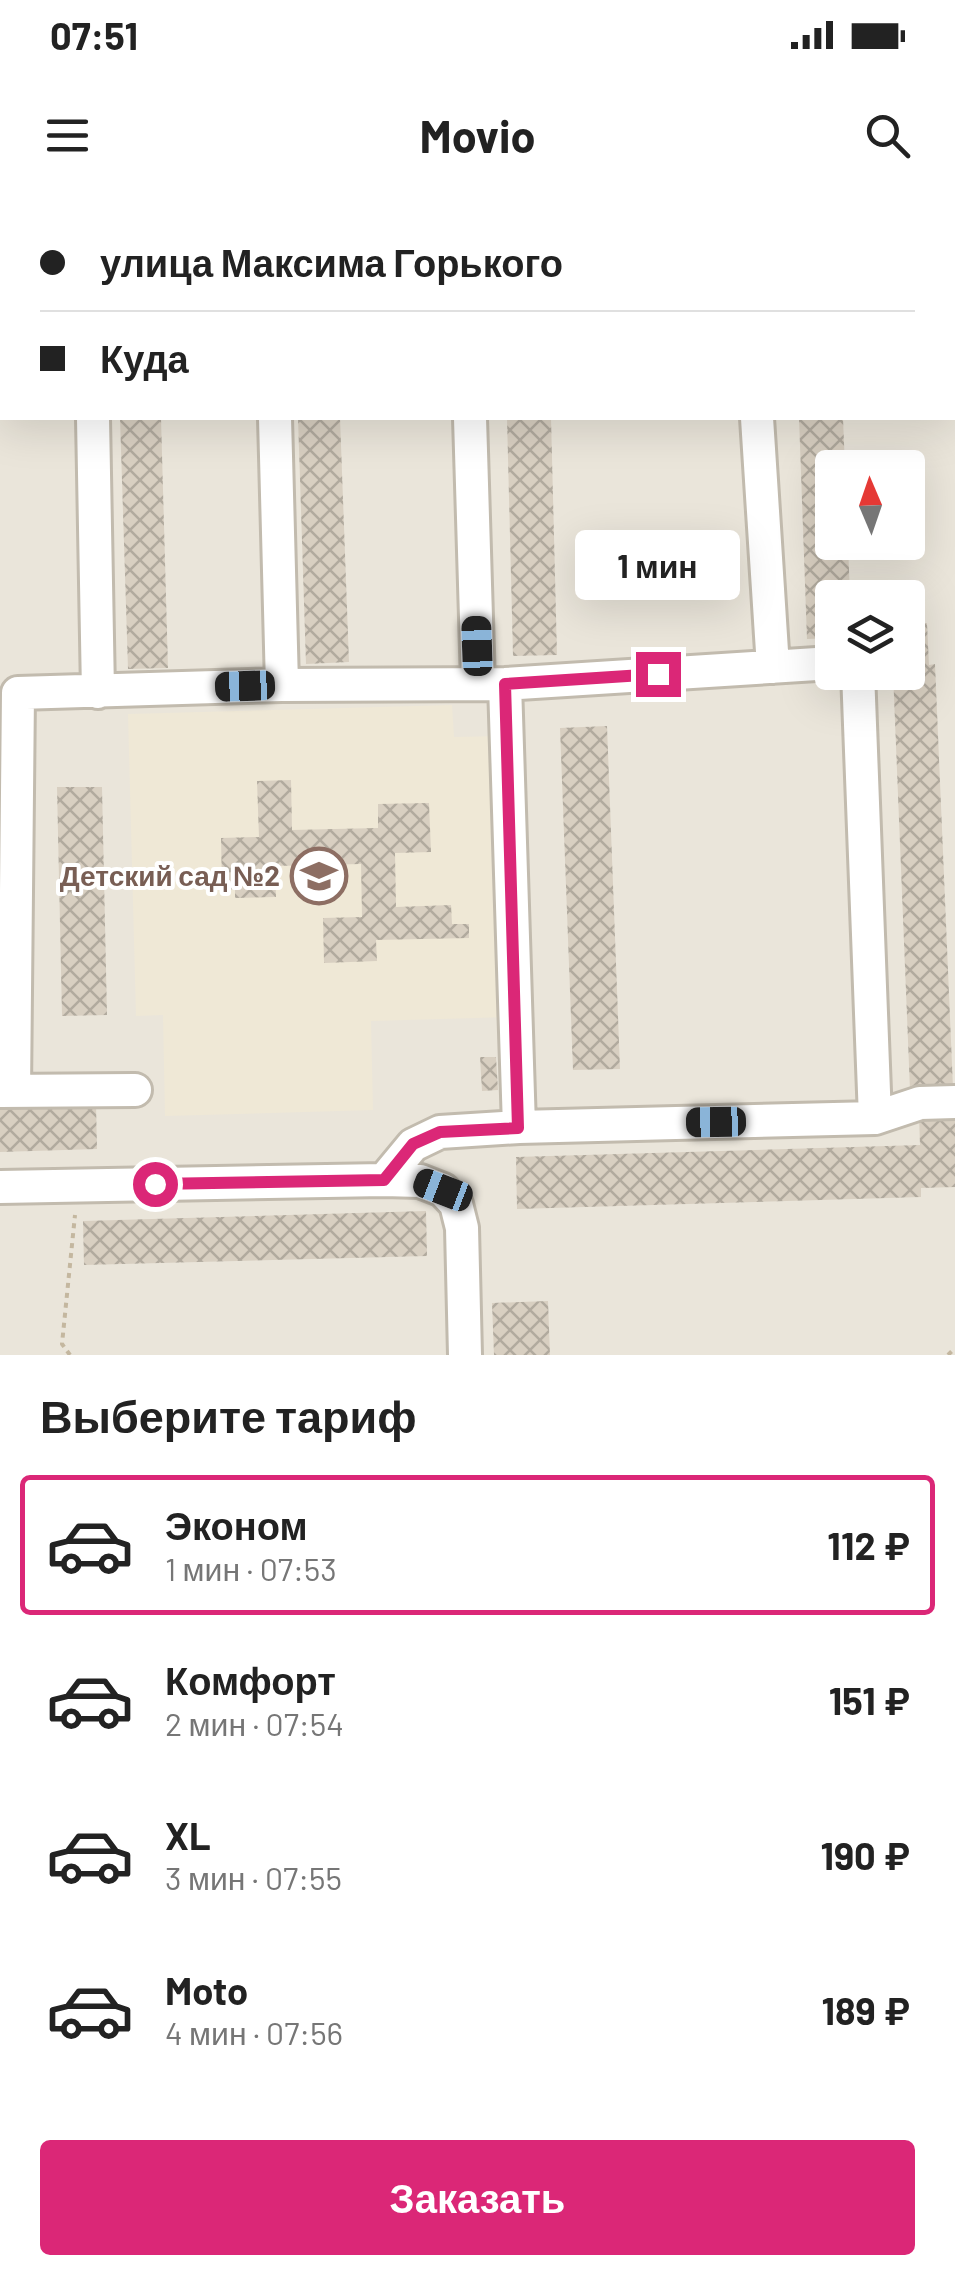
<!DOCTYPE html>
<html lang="ru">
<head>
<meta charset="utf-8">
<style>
	body { margin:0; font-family:Barlow,sans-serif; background:#f2f2f2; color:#222; height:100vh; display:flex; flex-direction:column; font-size:38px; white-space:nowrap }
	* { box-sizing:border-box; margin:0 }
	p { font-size:32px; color:#767676 }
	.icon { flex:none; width:55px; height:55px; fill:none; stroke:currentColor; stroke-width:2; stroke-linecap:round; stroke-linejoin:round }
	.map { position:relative; height:1155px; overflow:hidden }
	.sheet { display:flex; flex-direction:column; background:#fff; flex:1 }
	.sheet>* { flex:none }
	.top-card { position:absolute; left:0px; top:0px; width:955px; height:220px; box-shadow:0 10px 40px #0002; display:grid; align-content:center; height:220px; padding:0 40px; background:#fff }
	.needle { width:65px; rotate:358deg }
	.controls { position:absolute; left:815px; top:250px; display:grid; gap:20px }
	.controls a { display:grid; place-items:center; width:110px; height:110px; border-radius:10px; background:#fff; box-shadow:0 10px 40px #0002; font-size:50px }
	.end { position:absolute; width:45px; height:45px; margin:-22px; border:12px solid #db2777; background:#fff; box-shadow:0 0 0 5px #fff }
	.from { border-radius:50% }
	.bubble { position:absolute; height:70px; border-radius:10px; background:#fff; box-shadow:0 10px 40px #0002; font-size:32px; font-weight:700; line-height:70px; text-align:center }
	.car { position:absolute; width:30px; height:60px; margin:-30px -15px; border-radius:12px; box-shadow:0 0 8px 2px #0007; background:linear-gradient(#222 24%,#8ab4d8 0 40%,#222 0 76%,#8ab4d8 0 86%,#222 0) }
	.top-card b { display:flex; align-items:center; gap:35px; height:95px; font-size:38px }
	.top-card b+b { border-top:2px solid #e0e0e0 }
	.top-card i { width:25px; height:25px; background:#222 }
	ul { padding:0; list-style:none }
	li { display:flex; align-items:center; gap:30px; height:140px; margin:0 20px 15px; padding:0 20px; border:5px solid transparent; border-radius:10px }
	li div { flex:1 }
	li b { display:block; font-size:38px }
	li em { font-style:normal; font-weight:700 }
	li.active { border-color:#db2777 }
	li>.icon { width:90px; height:90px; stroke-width:1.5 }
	h2 { padding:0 40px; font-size:45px; line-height:120px }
	.cta { display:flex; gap:20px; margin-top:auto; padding:20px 40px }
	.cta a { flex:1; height:115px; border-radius:10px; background:#db2777; color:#fff; font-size:40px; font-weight:700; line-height:115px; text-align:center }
	.status { display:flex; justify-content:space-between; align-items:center; height:70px; padding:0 50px; background:#fff; direction:ltr }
	.status svg { height:28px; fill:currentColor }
	header { display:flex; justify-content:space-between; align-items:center; height:130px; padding:0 40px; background:#fff; font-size:45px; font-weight:700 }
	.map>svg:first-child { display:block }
	.residential { fill:#eae5da; fill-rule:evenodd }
	.education { fill:#efe8d6 }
	.building { fill:url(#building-cross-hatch) }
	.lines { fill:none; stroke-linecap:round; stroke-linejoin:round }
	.minor-casing { stroke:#c2bbae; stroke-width:38 }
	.path { stroke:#c4b79f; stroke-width:4; stroke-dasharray:5 5; stroke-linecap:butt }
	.minor { stroke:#fff; stroke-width:32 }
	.route { stroke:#db2777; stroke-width:12 }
	.labels { text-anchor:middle; stroke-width:8; stroke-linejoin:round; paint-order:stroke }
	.education-label { font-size:28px; font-weight:bold; fill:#785e54; stroke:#fff; text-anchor:end }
</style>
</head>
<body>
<div class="status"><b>07:51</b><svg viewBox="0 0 49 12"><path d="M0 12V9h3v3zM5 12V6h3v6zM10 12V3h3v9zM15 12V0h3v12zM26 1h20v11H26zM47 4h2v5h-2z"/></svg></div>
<header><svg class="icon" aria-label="menu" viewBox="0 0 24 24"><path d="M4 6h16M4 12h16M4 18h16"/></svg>Movio<svg class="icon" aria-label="search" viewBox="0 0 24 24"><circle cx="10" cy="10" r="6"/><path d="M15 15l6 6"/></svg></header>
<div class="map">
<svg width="955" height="1155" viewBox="0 0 955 1155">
	<defs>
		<pattern id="building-cross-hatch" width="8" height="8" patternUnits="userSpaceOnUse" patternTransform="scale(2.5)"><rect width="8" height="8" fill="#d8cfc1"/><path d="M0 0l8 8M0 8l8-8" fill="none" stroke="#b1aa9e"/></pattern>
	</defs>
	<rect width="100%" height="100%" fill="#f6f3ec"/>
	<path class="residential" d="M0,0h955v1155h-955zM2,2h950v216h-950zM832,268h76v74h-76zM832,398h76v74h-76z"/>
	<path class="education" d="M452,505l2,32 49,-1 7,281 -139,4 2,89 -208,6 -2,-101 -27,1 -8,-302z"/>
	<path class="building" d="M120,218h41l7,250 -40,1z
		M298,218h42l9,244 -43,2z
		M507,218h44l6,237 -44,1z
		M799,218h44l2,50h-13v74h16l2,56h-18v40l-25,1z
		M908,423h19l2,42 6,-1 18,424 -43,2 -17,-418h15z
		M607,526l13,343 -47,1 -13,-342z
		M291,580l1,50 86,-2v-24l51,-1 2,49 -36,1 1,54 55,-2 1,19h17v14l-93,2 1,21 -53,2 -1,-45 39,-1 -1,-53 -86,2 1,31 -41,1v-9l-13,1 -1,-52 38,-1 -2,-56z
		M57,587h45l5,228 -45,1z
		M480,857h16l2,33 -16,1z
		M96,904l1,45 -97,3v-45z
		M955,915v72l-34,1v9l-404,12 -1,-52 404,-12 -1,-29z
		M426,1011l1,45 -343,9 -1,-44z
		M548,1101l2,54h-56l-2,-52z"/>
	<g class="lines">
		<g class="minor-casing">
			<path id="minor" d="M400,0v2
				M146,2v-2
				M738,2h4
				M0,37l2,1
				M93,218l5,274
				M275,218l7,267
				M470,218l8,266
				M757,218l16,249
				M0,891l135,-1
				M14,891l4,-398 264,-8 223,-1 327,-21
				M875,918l45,-15 35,-1
				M519,927l356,-9 -17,-446
				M384,980l29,-35 27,-13 79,-5 -14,-443
				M0,987l384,-7 36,1 23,9 13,14 6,24 3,127"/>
		</g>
		<path class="path" d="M70,1155l-8,-11 13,-129
			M948,1155l7,-7"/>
		<use href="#minor" class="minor"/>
	</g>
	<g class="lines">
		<path class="route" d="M155,984l229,-4 29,-36 27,-12 78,-4 -13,-444 153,-10"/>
	</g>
	<defs>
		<g id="school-ring" transform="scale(2.875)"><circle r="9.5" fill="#fff" stroke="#8d6e63" stroke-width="1.5"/><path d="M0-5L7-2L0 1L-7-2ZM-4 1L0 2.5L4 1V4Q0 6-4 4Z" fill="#8d6e63"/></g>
	</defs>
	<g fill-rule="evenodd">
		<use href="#school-ring" x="319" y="676"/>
	</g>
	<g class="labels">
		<g class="education-label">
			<text x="280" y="686">Детский сад №2</text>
		</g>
	</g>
</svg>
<div class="controls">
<a><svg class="needle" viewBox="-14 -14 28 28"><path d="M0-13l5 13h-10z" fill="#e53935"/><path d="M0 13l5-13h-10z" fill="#767676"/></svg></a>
<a><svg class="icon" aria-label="layers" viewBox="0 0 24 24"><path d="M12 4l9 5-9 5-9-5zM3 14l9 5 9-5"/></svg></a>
</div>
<i class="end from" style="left:155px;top:984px"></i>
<i class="end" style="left:658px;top:474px"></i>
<div class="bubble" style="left:575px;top:330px;width:165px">1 мин</div>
<i class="car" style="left:477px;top:446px;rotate:358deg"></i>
<i class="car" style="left:245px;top:486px;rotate:268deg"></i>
<i class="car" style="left:716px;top:922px;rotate:269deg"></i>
<i class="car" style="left:443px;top:990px;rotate:291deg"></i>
<div class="top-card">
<b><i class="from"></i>улица Максима Горького</b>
<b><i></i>Куда</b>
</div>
</div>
<section class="sheet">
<h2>Выберите тариф</h2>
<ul>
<li class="active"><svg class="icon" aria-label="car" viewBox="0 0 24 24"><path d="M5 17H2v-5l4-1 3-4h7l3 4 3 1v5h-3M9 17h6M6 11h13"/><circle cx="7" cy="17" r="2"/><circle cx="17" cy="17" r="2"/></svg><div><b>Эконом</b><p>1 мин · 07:53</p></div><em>112 ₽</em></li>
<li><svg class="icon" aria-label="car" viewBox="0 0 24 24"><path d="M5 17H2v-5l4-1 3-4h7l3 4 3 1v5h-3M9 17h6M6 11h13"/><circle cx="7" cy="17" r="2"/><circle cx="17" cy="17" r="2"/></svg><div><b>Комфорт</b><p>2 мин · 07:54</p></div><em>151 ₽</em></li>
<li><svg class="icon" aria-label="car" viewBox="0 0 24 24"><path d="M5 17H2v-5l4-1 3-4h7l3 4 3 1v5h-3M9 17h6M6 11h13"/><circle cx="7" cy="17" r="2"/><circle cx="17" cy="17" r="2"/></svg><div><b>XL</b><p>3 мин · 07:55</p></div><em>190 ₽</em></li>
<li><svg class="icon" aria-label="car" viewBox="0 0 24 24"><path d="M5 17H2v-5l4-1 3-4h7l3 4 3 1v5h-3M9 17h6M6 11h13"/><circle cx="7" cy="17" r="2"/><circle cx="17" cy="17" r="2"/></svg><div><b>Moto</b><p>4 мин · 07:56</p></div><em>189 ₽</em></li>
</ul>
<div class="cta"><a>Заказать</a></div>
</section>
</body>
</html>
